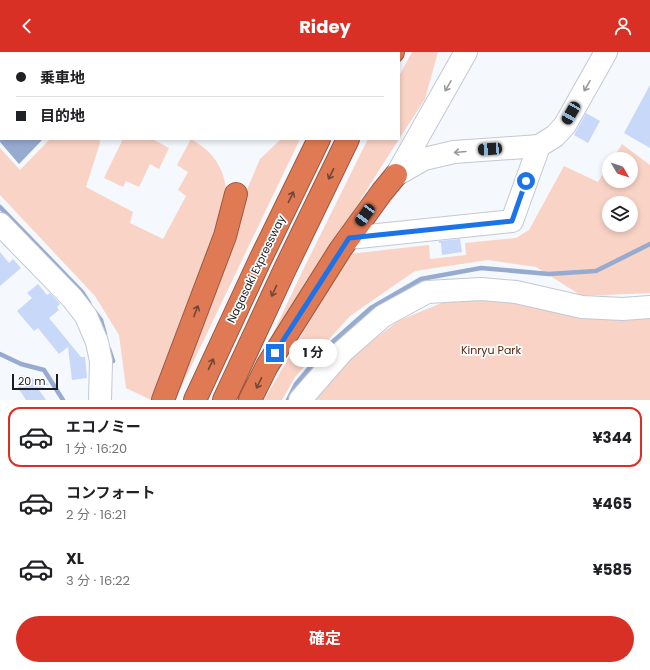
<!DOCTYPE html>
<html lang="ja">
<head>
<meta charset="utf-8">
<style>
	body { margin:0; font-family:Poppins,"Noto Sans JP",sans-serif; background:#f6f6f6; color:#202124; height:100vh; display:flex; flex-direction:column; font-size:15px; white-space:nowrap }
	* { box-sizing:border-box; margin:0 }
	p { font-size:13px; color:#757577 }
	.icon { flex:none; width:22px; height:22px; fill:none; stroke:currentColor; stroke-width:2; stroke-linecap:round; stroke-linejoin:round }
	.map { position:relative; height:348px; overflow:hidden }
	.details { display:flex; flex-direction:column; background:#fff; flex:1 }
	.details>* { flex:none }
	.guide { position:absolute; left:0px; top:0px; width:400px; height:88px; box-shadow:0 2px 6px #0003; display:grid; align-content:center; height:88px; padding:0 16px; background:#fff }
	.needle { width:26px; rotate:129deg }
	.fabs { position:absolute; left:602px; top:100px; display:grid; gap:8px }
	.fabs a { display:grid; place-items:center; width:36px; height:36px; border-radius:50%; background:#fff; box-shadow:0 2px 6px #0003; font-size:20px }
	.scale { position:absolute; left:12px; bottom:10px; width:46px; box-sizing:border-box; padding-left:4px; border:2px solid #1a1c20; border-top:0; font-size:11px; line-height:14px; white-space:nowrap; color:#1a1c20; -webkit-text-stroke:3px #fff; paint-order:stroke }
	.end { position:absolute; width:18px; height:18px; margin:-9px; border:5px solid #1a73e8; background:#fff; box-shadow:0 0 0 2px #fff }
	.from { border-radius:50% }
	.bubble { position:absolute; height:28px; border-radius:14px; background:#fff; box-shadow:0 2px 6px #0003; font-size:13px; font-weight:700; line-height:28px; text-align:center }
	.car { position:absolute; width:12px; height:24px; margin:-12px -6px; border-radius:5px; box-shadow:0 0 3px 1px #0007; background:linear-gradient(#222 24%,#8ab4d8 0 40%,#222 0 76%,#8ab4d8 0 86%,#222 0) }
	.guide b { display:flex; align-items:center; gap:14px; height:38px; font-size:15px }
	.guide b+b { border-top:1px solid #e0e0e0 }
	.guide i { width:10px; height:10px; background:#202124 }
	ul { padding:7px 0 0; list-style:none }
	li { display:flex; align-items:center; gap:12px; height:60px; margin:0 8px 6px; padding:0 8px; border:2px solid transparent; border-radius:12px }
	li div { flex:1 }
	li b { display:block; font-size:15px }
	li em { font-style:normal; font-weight:700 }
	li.current { border-color:#d93025 }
	li>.icon { width:36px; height:36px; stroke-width:1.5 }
	.primary-button { display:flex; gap:8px; margin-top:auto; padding:8px 16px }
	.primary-button a { flex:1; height:46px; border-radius:24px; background:#d93025; color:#fff; font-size:16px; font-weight:700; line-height:46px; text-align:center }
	header { display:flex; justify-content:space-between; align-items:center; height:52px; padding:0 16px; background:#d93025; color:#fff; font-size:18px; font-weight:700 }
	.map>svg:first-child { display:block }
	.green { fill:#f9d3c6; fill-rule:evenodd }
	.water { fill:#97abd1 }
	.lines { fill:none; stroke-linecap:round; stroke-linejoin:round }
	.stream { stroke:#97abd1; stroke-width:4.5 }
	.building { fill:#c7d8f8 }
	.minor-casing { stroke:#c2c8d4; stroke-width:24 }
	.highway-casing { stroke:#9b5942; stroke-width:24 }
	.minor { stroke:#fff; stroke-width:22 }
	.highway { stroke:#e07a55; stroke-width:22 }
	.oneway { stroke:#98999b }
	.oneway2 { stroke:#734638 }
	.route { stroke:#1a73e8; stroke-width:5 }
	.labels { text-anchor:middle; stroke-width:3.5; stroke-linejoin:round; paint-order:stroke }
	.street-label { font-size:11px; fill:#1a1c20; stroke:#fff }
	.park-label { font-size:11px; fill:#5b220b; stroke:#fff }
</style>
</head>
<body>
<header><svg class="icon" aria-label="back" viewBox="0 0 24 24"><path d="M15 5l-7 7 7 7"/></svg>Ridey<svg class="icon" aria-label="person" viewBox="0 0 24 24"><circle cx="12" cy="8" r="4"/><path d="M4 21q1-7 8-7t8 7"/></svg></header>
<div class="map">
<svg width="650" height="348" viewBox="0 0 650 348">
	<rect width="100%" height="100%" fill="#f5f8fd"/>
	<path class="green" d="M412,0h26l-13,47 -44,68 -123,198 45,-95 65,-131h31v-63z
		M50,87h49l1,4 -14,44 47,25 -3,11 33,16 23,-43 -8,-6 10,-18 -11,-7 14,-26c29,17 36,36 36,68l-76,193 -25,-12 -7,-53 -24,-39 -95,-101v-47l20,22z
		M123,87h29l17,9 -10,21 -9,-5 -11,23 -13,-6 -3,6 -19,-9z
		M281,87h19l-125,261 62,-187 23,-54z
		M622,92l28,21v128l-68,3 -46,-29 -48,-7 -73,11 -65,45 -55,61 -13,23h-18l85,-146 80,-9 1,14 36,-4 -1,-12 51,-5 13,-8 35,-64 34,16 11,-17v16h22v-22h-18zM609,151h22v22h-22z
		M496,248l154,15v85h-340l27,-32 61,-47 46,-19z"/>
	<path class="water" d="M0,0h15l-14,1v86h42l-24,25 -19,-22z"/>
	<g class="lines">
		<path class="stream" d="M0,155l82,85 7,11
			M95,260l6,8 4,14
			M109,297l4,12
			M0,302l21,10 23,6 19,30
			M288,348l8,-16 32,-38 43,-38 50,-29 60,-11 68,6 47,-3 54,-27"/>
	</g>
	<path class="building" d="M650,33v63l-26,-15z
		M586,61l14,8 -12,22 -14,-8z
		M460,187l2,13 -20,3 -1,-12h-2v-2z
		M0,200l9,11 4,-4 8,9 -21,18z
		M38,232l9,11 3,-2 10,11 -3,3 2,3 -10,8 32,39h4l2,21 -15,2 -4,-33 -9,7 -21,-26 -4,3 -17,-20 15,-13 -5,-5z
		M21,323l28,9 -10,6 7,10h-20l-9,-14z"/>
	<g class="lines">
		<g class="minor-casing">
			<path id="minor" d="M397,122l69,-122
				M396,123l28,-16 30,-7 85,-6 16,-10 10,-11 41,-73
				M0,172l72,74 14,18 11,26 4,19 -1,39
				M349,186l163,-17 27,-75
				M300,348l43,-49 40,-35 44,-24 54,-3 35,3 66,15 41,2 27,-2"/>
		</g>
		<g class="highway-casing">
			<path id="highway" d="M363,1l1,-1
				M392,1l1,-1
				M163,348l62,-164 11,-42
				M195,348l65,-140 59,-121
				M224,348l60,-129 64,-132
				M250,348l17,-34 73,-116 42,-58 14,-17"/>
		</g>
		<use href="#minor" class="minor"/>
		<use href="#highway" class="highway"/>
	</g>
	<defs><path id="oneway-shaft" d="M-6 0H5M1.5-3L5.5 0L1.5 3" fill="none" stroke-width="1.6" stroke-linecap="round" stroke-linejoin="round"/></defs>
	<g class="oneway">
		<use href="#oneway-shaft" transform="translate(448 34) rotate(120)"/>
		<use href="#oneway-shaft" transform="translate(587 34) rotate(120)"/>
		<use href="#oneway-shaft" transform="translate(460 100) rotate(175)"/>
	</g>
	<g class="oneway2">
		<use href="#oneway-shaft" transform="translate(331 122) rotate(116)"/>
		<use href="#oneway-shaft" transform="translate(291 145) rotate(-64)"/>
		<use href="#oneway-shaft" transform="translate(274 239) rotate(115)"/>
		<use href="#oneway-shaft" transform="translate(196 259) rotate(-69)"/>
		<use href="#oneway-shaft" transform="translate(211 312) rotate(-65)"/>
		<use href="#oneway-shaft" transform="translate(259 331) rotate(116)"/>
	</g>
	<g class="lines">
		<path class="route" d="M275,301l74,-115 163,-17 14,-40"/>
	</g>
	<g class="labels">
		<g class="street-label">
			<text transform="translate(256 217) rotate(-64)" y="4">Nagasaki Expressway</text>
		</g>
		<g class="park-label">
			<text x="491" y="302">Kinryu Park</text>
		</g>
	</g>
</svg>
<div class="fabs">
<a><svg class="needle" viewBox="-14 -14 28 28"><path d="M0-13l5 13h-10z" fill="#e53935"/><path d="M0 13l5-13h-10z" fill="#757577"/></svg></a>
<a><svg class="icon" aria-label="layers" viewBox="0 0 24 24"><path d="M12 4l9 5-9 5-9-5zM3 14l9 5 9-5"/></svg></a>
</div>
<div class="scale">20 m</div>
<i class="end from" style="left:526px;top:129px"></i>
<i class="end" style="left:275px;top:301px"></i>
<div class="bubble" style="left:289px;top:287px;width:48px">1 分</div>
<i class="car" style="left:571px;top:61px;rotate:210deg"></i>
<i class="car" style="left:490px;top:97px;rotate:266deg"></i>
<i class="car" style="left:365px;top:163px;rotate:216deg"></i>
<div class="guide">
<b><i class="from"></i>乗車地</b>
<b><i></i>目的地</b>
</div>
</div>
<section class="details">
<ul>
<li class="current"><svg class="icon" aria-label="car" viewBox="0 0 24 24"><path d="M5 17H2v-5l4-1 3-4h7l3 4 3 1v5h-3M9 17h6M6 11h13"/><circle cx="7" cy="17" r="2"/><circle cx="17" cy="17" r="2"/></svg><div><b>エコノミー</b><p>1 分 · 16:20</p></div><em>¥344</em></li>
<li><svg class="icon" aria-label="car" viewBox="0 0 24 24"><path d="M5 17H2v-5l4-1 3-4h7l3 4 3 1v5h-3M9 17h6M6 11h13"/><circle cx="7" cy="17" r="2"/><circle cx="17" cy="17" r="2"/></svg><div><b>コンフォート</b><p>2 分 · 16:21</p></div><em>¥465</em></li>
<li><svg class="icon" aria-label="car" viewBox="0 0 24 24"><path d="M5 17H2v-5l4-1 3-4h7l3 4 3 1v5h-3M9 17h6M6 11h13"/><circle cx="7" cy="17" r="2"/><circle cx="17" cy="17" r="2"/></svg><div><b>XL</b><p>3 分 · 16:22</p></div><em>¥585</em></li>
</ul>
<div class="primary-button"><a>確定</a></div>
</section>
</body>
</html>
